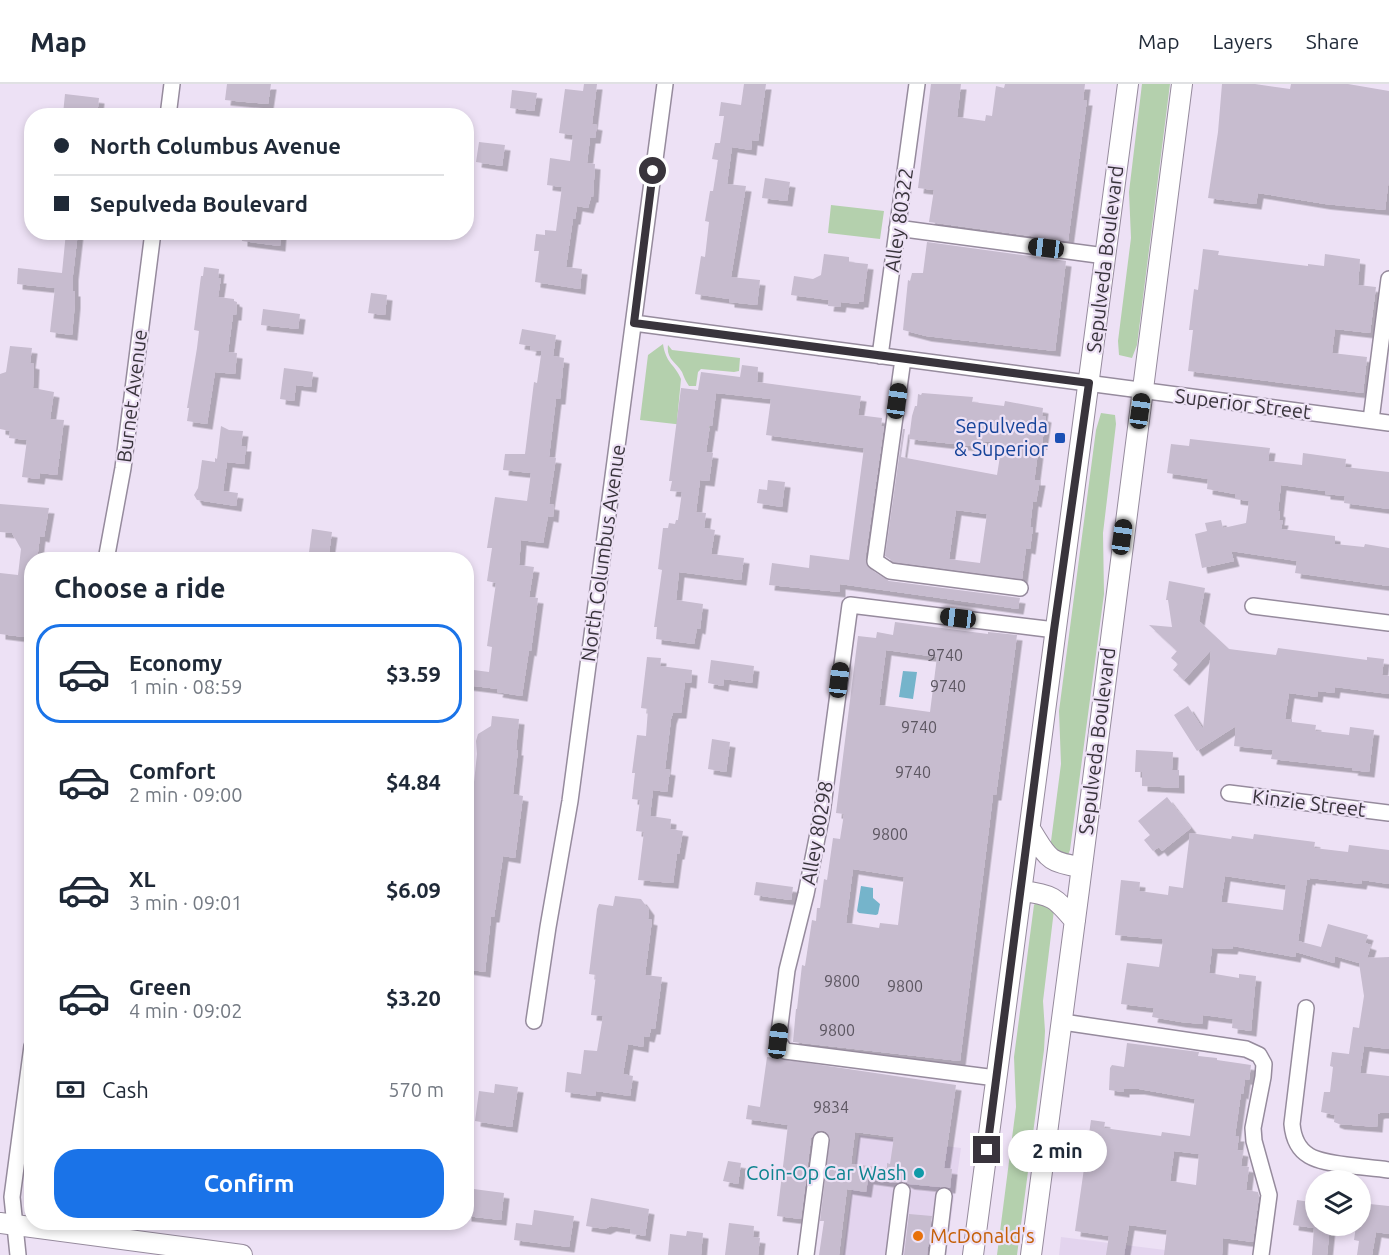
<!DOCTYPE html>
<html lang="en">
<head>
<meta charset="utf-8">
<style>
	body { margin:0; font-family:Ubuntu,sans-serif; background:#f2f2f3; color:#1f2937; height:100vh; display:flex; flex-direction:column; font-size:22px; white-space:nowrap }
	* { box-sizing:border-box; margin:0 }
	p { font-size:20px; color:#747a83 }
	.icon { flex:none; width:33px; height:33px; fill:none; stroke:currentColor; stroke-width:2; stroke-linecap:round; stroke-linejoin:round }
	.map { position:relative; flex:1; overflow:hidden }
	.side { position:absolute; left:24px; top:468px; width:450px; height:678px; display:flex; flex-direction:column; background:#fff; border-radius:24px; box-shadow:0 3px 9px #0003 }
	.side>* { flex:none }
	.top-card { position:absolute; left:24px; top:24px; width:450px; height:132px; border-radius:24px; box-shadow:0 3px 9px #0003; display:grid; align-content:center; height:132px; padding:0 30px; background:#fff }
	.buttons { position:absolute; left:1305px; top:1086px; display:grid; gap:12px }
	.buttons a { display:grid; place-items:center; width:66px; height:66px; border-radius:50%; background:#fff; box-shadow:0 3px 9px #0003; font-size:30px }
	.end { position:absolute; width:27px; height:27px; margin:-14px; border:8px solid #39343c; background:#fff; box-shadow:0 0 0 3px #fff }
	.from { border-radius:50% }
	.bubble { position:absolute; height:42px; border-radius:21px; background:#fff; box-shadow:0 3px 9px #0003; font-size:20px; font-weight:600; line-height:42px; text-align:center }
	.car { position:absolute; width:18px; height:36px; margin:-18px -9px; border-radius:8px; box-shadow:0 0 4px 2px #0007; background:linear-gradient(#222 24%,#8ab4d8 0 40%,#222 0 76%,#8ab4d8 0 86%,#222 0) }
	.top-card b { display:flex; align-items:center; gap:21px; height:57px; font-size:22px }
	.top-card b+b { border-top:2px solid #e0e1e3 }
	.top-card i { width:15px; height:15px; background:#1f2937 }
	ul { padding:0; list-style:none }
	li { display:flex; align-items:center; gap:18px; height:99px; margin:0 12px 9px; padding:0 18px; border:3px solid transparent; border-radius:24px }
	li div { flex:1 }
	li b { display:block; font-size:22px }
	li em { font-style:normal; font-weight:600 }
	li.current { border-color:#1a73e8 }
	li>.icon { width:54px; height:54px; stroke-width:1.5 }
	h2 { padding:0 30px; font-size:27px; line-height:72px }
	.pay { display:flex; align-items:center; gap:15px; height:66px; padding:0 30px; font-size:22px }
	.pay p { margin-inline-start:auto }
	.action { display:flex; gap:12px; margin-top:auto; padding:12px 30px }
	.action a { flex:1; height:69px; border-radius:24px; background:#1a73e8; color:#fff; font-size:24px; font-weight:600; line-height:69px; text-align:center }
	header { display:flex; align-items:center; gap:36px; box-sizing:border-box; height:84px; padding:0 30px; background:#fff; border-bottom:2px solid #e0e1e3 }
	header strong { font-size:28px }
	nav { display:flex; gap:33px; margin-inline-start:auto; font-size:21px }
	.map>svg:first-child { display:block }
	.built { fill:#e3d4ee }
	.green { fill:#b4d0ad }
	.water { fill:#75b4cb }
	.building { fill:#c7bccf; fill-rule:evenodd; filter:url(#shadow) }
	.lines { fill:none; stroke-linecap:round; stroke-linejoin:round }
	.minor-casing { stroke:#968b9d; stroke-width:18 }
	.major-casing { stroke:#968b9d; stroke-width:22 }
	.minor { stroke:#fff; stroke-width:15 }
	.major { stroke:#fff; stroke-width:20 }
	.route { stroke:#39343c; stroke-width:8 }
	.transit-dot { fill:#1a4fb4; stroke:#ede1f5; stroke-width:2 }
	.culture-dot { fill:#0f9aa8; stroke:#ede1f5; stroke-width:2 }
	.food-dot { fill:#e8710a; stroke:#ede1f5; stroke-width:2 }
	.labels { text-anchor:middle; stroke-width:4.5; stroke-linejoin:round; paint-order:stroke }
	.number-label { font-size:16px; fill:#5c5661 }
	.street-label { font-size:20px; fill:#39343c; stroke:#ede1f5 }
	.transit-label { font-size:20px; fill:#164399; stroke:#ede1f5; text-anchor:end }
	.culture-label { font-size:20px; fill:#0d838f; stroke:#ede1f5; text-anchor:end }
	.food-label { font-size:20px; fill:#c56008; stroke:#ede1f5; text-anchor:start }
</style>
</head>
<body>
<header>
<strong>Map</strong>
<nav><a>Map</a><a>Layers</a><a>Share</a></nav>
</header>
<div class="map">
<svg width="1389" height="1171" viewBox="0 0 1389 1171">
	<defs>
		<filter id="shadow"><feDropShadow dx="5.5" dy="5.5" stdDeviation="0" flood-color="#0004"/></filter>
	</defs>
	<rect width="100%" height="100%" fill="#ede1f5"/>
	<path class="built" d="M859,1051l102,13 -15,107h-103z
		M1061,1153l136,17 1,1h-139z"/>
	<path class="green" d="M1142,0h28l-33,261 -5,13 -13,-3 -1,-14 13,-103 -2,-46z
		M831,121l53,6 -4,28 -52,-6z
		M663,260c3,20 12,20 18,35l-4,42 33,5v2l-70,-8 8,-65z
		M668,261l4,5 68,8 -1,13 -5,1 -33,-3 -3,3 -2,14h-7c-3,-4 -5,-9 -7,-14 -6,-10 -16,-13 -14,-27z
		M1101,329l14,2 1,9 -13,109 1,61 -34,256 -2,5 -18,-6 11,-85 -2,-53 37,-281z
		M1038,816l16,10 -11,91 2,30 -1,19 -27,205h-20l19,-148 -2,-50 20,-152z"/>
	<path class="water" d="M903,587l14,1 -4,27 -14,-2z
		M861,802l12,2v10l7,6 -2,10 -2,1 -17,-2 -2,-2z"/>
	<path class="building" d="M227,0h44l-3,20 -43,-4z
		M584,0h13l-5,40 5,1 -2,13h-5l-3,25 8,1 -2,33h-2l-3,11 -11,-2 -2,13h-2l-7,48 16,2 -2,20 -45,-7 4,-31h-5l2,-17 9,1v-5l11,1 6,-44 -15,-2 3,-27 20,3 3,-26 -14,-2 6,-44 18,2z
		M744,0h22l-8,57 -6,-1 -1,10 -19,-3 -5,37 19,2 -15,91 29,3 -3,25 -28,-3v-3l-34,-5 6,-38 4,1 4,-35 -4,-1 5,-30h3l5,-31 -6,-1 3,-16h5l4,-27h-5l2,-14 20,3z
		M931,0h30l-4,33 28,4 1,-6 6,1 4,-30 8,2 1,-4h80l-2,16h4l-19,141 -139,-19 5,-32 -16,-2z
		M1222,0h33l35,5 1,-5h57l41,7v87l-4,32 -60,-6 -67,-11 -2,11 -48,-6 10,-66z
		M512,6l25,3 -3,18 -24,-3z
		M65,10l34,4 -2,18h-32l-2,-2z
		M479,58l26,3 -3,21 -26,-4z
		M765,94l25,4 -3,19 -25,-3z
		M66,148h12l-5,43v16h2v12l-3,32 -22,-3 5,-44 -38,-4 1,-16 44,5z
		M242,148h39l-1,14 -38,-5z
		M927,158l139,19 -11,90 -129,-15 -23,-6 5,-50 2,1 2,-8h11z
		M1203,165l16,2 -1,4 90,11v-2l16,2 1,-12 35,5 -2,26 18,2 -6,46 -35,-4 -3,24 35,4 -4,36 -175,-22 5,-41h-4l5,-41 4,1z
		M824,170l25,3v5l19,2 -5,38h-4l-1,2 -17,-2 -1,5 -12,-1 1,-6 -38,-5 3,-19 19,3 8,-4z
		M204,183l15,2 -1,9h3l-3,19 16,2v2l3,1 -1,13h-3l-5,37 9,1 -2,21 -20,-2 -8,52 -20,-3 2,-13h-2l10,-60 2,-17 -5,-1 7,-54h2z
		M371,209l16,2 -2,20 -17,-2z
		M263,225l37,5 -2,15 -37,-4z
		M522,245l34,6 -3,21 11,2 -4,41h-4l-7,58 7,1 -7,46 5,1 -1,12 -5,-1 -5,27 -22,-3 -2,25 15,2 -5,30 9,1 -7,53 -2,-1 -7,46 -25,-4 1,-3 -32,-4v-16l23,3 3,-25 -5,-1 9,-63 -9,-2 5,-33h-5l8,-51 32,4 4,-28 -28,-3 2,-16h20l9,-72 3,1 4,-28v-4l-11,-1 1,-4 -12,-2z
		M10,262l22,2 -2,15 4,1 -1,24 21,4 -4,27 14,1 -7,55 -17,-2 -1,6 -17,-2 5,-37 -18,-2 1,-7 -10,-2v-55l6,-2z
		M742,281l16,2 -1,15 104,14 -3,19 24,3 -1,8h3l-19,134 5,9 19,12 131,17 -2,11 -178,-25v8l-71,-7 3,-22 37,5 1,-13 39,5 15,-112 -98,-13 5,-36 -55,-6 -4,33 -2,-1 -4,27 7,1 -4,28 -9,-1 -4,32 10,1 -2,15 11,2 -4,24 33,4 -3,22 -62,-8 -3,28 27,4 -3,25 -3,-1 -3,16 -38,-5 1,-12h-3l8,-57 -4,-1 5,-41h5l1,-5 6,1 1,-4h2l4,-28 -12,-1 2,-10h-3l12,-93 17,2 3,-18 39,5z
		M284,284l29,4 -2,15 -15,-2 -2,16 -14,-2z
		M922,309l51,4 -1,5 32,4 1,-5 38,7 -1,8 4,1 -4,27h-3l-4,31v5h5l-4,22 -3,-1 -3,26h3l-3,22 -4,-1 -4,31 -128,-17 -9,-6 18,-127h2l-4,28 96,18 4,-25h-2l1,-7 -27,-3 -1,6 -63,-7 3,-23 3,-10h2l1,-12 3,1zM956,426l31,4 -7,49 -31,-4z
		M221,342l8,4 14,1 -2,15h5l-2,18 -17,-2 -4,29 15,2 -2,13 -39,-6 -3,-5 4,-7 4,-28 13,2v-4l2,1z
		M1190,355l80,9 -2,13 34,4 1,-12 43,6 -1,8 44,5v37l-45,-6 1,-7 -20,-2v-3l-44,-6 -3,26 2,1 -1,8h4l-2,9 54,7v8l29,3 1,-3 24,4v38l-94,-13 2,-12 -66,-10 3,10 -32,7 -7,-34 12,-3 -2,-8 16,-3 2,8 23,-5 3,-22 -14,-2v-5l-28,-5 1,-10 -41,-6 4,-29 18,2z
		M768,396l17,2 -3,25 -25,-4 2,-14 8,1z
		M0,420l49,4 -5,29 -4,-1 -3,24h-5v78l-32,-4v-61l18,2 3,-26 -9,-16 -12,-1z
		M312,445l20,3 -4,28h-20z
		M1169,497l36,7 -6,33 30,28 47,6 2,-7 89,12v-3l17,2 -2,16 7,1v18l-54,-7 -1,6 -16,-2 -1,6 -28,-4 -4,26h7v3l24,3 -1,6 34,4 1,-8 24,3 -5,42 -17,-2 1,-2 -82,-9 2,-9 -39,-4 2,-20 -39,25 -23,-36 14,-9 15,23 8,-79 -27,30 -11,-10 5,-6 -7,-6 6,-7 -28,-26 23,2 -4,-27h-2z
		M895,538l93,12v-2l29,3 -21,160h-3l-3,25 -30,241 -167,-19 3,-33h1l5,-44 3,1 7,-46 4,1 1,-13h3l4,-29 3,1 6,-42 7,1 4,-25 -8,-1 22,-177 18,2 1,-6 16,3zM886,566l51,7 -7,55 -51,-7zM853,785l51,8 -6,48 -18,-2 -1,5 -33,-5z
		M647,573l14,1 -1,8 32,4 -1,13 -6,-1 -4,31h-8l-2,6 -6,50 5,1 -3,22 -14,-2 -3,26 21,3 -1,10 13,2 -4,23h-2l-4,29 -35,-3 6,-48 -8,-1 4,-31 -8,-1 3,-26h-3l5,-38 9,1 2,-27 -7,-1z
		M711,576l43,6 -2,17 -28,-4 -1,7 -15,-3z
		M492,632l27,3 -3,31h2l-5,44 10,2 -8,62 -12,-2 -9,61h-3l-6,55 -19,-3v-70l5,-39h-5v-42l3,-18 3,1 5,-47 -1,-13 2,-7 13,-8z
		M712,655l18,3 -4,30 -18,-3z
		M1136,666l37,2 -1,18h7v18l-37,-2v-14h-7z
		M1167,713l24,31 -29,23 -3,-4 -6,4 -9,-11 6,-5 -12,-14z
		M1190,749l41,6 1,-3 21,3 1,-5 61,8 -1,6 34,4 1,-7 40,5v34l-27,-4 -1,4 -51,-6v2l-3,-1 -9,62 23,6 7,-23 40,11 -3,8 6,2 -4,13 22,-1v92l-25,-3 -4,27 29,3v37h-9l-2,1 -1,13 -38,-3 -5,-2 1,-7 -14,-3 3,-20h6l3,-25 -3,-1 2,-14 17,2 4,-27 6,1 5,-32 -5,-33 -24,-7 -1,7 -38,-11 -1,5 -62,-11 -1,3 -20,-1 -3,25 30,5v-4l17,2 -5,55 -19,-3 1,-9 -30,-4 -1,9 -21,-2 -29,-5 2,-9 -33,-4 6,-41 32,4 4,-26 -1,-2 -47,-4 6,-55 19,2 -1,9 29,4 1,-9 14,2zM1225,792l61,9 -3,25 -62,-8z
		M756,798l37,5 -2,13 -37,-5z
		M615,812l26,3 8,11 -1,9 4,1 -7,55 17,2 -7,52h-4l-2,8 -5,-1 -1,11 -15,-3 -5,30 10,2 -3,20 -34,-5 -1,5 -30,-4 2,-20 14,2 3,-24 13,1 6,-35 -12,-1 5,-40 -7,-1 8,-65 2,-5 14,2z
		M1127,959l72,9 -1,4 19,2v2l34,5 -2,15 -4,-1 -2,15 -2,-1 -6,43h4l-2,14 6,1 -2,15 8,1 -3,23 12,2 1,4 -6,46 -30,-4 -1,17h-58l3,-25 -38,-5 -5,30h-18l3,-19 -34,-5 16,-111 14,2 -1,6 57,8 1,-4 28,4 5,-37 -56,-10h-15v3l-15,-2 1,-22 2,-3 12,2zM1174,1067l25,3 -3,31 -26,-4z
		M767,973l189,28 -12,83 8,1 -2,19 -41,-4 -6,-3 -6,2 -29,-4 -2,13 -19,-3 -8,66h-20l5,-34h-4l10,-84 -4,-5 -4,-2 -5,1 -6,7 -10,81 -24,-3 11,-91 -42,-6 2,-14 12,2zM855,1048l39,5 -4,27 -3,-1v5l-36,-4z
		M495,1000l23,3 -6,40 -37,-6 4,-30 15,2z
		M728,1077l13,2 -3,21 -15,-3z
		M466,1104l38,5 -3,27 -35,-4z
		M591,1114l58,11 -4,27 -15,-3 1,-4 -20,-3 -6,3 -19,-3z
		M1297,1116l19,3v23h14l-3,29h-15l2,-27 -21,-3z
		M1360,1119l29,3v28l-13,-2 -4,23h-15l2,-14 -5,-1 2,-14h4z
		M534,1126l40,6 -5,31 -55,-7 2,-17 16,2z
		M909,1130l23,2 -5,39h-23z
		M729,1139l25,3 -1,11 7,1 -2,17h-33z
		M687,1147l16,2 -2,22h-33l2,-21 16,2z"/>
	<g class="lines">
		<g class="minor-casing">
			<path id="minor" d="M168,32l4,-32
				M897,144l208,28
				M634,239l755,100
				M880,272l37,-272
				M903,275l-28,202 15,10 130,17
				M1371,336l18,-141
				M106,476l17,-92 30,-236
				M1253,522l136,17
				M1229,709l160,20
				M1306,924l-14,116c3,34 25,37 54,41 14,2 29,3 43,5
				M534,937l14,-94 22,-126 95,-717
				M1063,938l183,27 13,6 5,9 -1,13 -10,51 1,13 15,54 -8,60
				M996,994l-211,-27 -7,-10 9,-71 19,-76 16,-81 28,-208 205,25
				M18,1171l-6,-58 20,-151
				M806,1171l15,-115
				M894,1171l8,-64
				M937,1171l7,-59"/>
		</g>
		<g class="major-casing">
			<path id="major" d="M1030,745c18,28 16,33 51,38
				M1021,807c31,3 35,7 54,30
				M0,1139l242,32
				M973,1171l155,-1171
				M1031,1171c53,-390 99,-781 151,-1171"/>
		</g>
		<use href="#minor" class="minor"/>
		<use href="#major" class="major"/>
	</g>
	<g class="lines">
		<path class="route" d="M653,87l-19,152 455,60 -35,247 -67,520"/>
	</g>
	<rect class="transit-dot" x="1054" y="348" width="12" height="12" rx="3"/>
	<circle class="culture-dot" cx="919" cy="1089" r="6"/>
	<circle class="food-dot" cx="918" cy="1152" r="6"/>
	<g class="labels">
		<g class="number-label">
			<text x="945" y="577">9740</text>
			<text x="948" y="608">9740</text>
			<text x="919" y="649">9740</text>
			<text x="913" y="694">9740</text>
			<text x="890" y="756">9800</text>
			<text x="842" y="903">9800</text>
			<text x="905" y="908">9800</text>
			<text x="837" y="952">9800</text>
			<text x="831" y="1029">9834</text>
		</g>
		<g class="street-label">
			<text transform="translate(899 136) rotate(-82)" y="7">Alley 80322</text>
			<text transform="translate(1105 175) rotate(-83)" y="7">Sepulveda Boulevard</text>
			<text transform="translate(132 312) rotate(-83)" y="7">Burnet Avenue</text>
			<text transform="translate(1243 320) rotate(7)" y="7">Superior Street</text>
			<text transform="translate(603 469) rotate(-82)" y="7">North Columbus Avenue</text>
			<text transform="translate(1097 657) rotate(-83)" y="7">Sepulveda Boulevard</text>
			<text transform="translate(1309 719) rotate(7)" y="7">Kinzie Street</text>
			<text transform="translate(817 749) rotate(-80)" y="7">Alley 80298</text>
		</g>
		<g class="transit-label">
			<text x="1048" y="349">Sepulveda<tspan x="1048" dy="23">&amp; Superior</tspan></text>
		</g>
		<g class="culture-label">
			<text x="907" y="1096">Coin-Op Car Wash</text>
		</g>
		<g class="food-label">
			<text x="930" y="1159">McDonald's</text>
		</g>
	</g>
</svg>
<div class="buttons">
<a><svg class="icon" aria-label="layers" viewBox="0 0 24 24"><path d="M12 4l9 5-9 5-9-5zM3 14l9 5 9-5"/></svg></a>
</div>
<i class="end from" style="left:653px;top:87px"></i>
<i class="end" style="left:987px;top:1066px"></i>
<div class="bubble" style="left:1008px;top:1046px;width:99px">2 min</div>
<i class="car" style="left:1046px;top:164px;rotate:277deg"></i>
<i class="car" style="left:897px;top:317px;rotate:8deg"></i>
<i class="car" style="left:1140px;top:327px;rotate:8deg"></i>
<i class="car" style="left:1122px;top:453px;rotate:8deg"></i>
<i class="car" style="left:958px;top:534px;rotate:277deg"></i>
<i class="car" style="left:839px;top:596px;rotate:7deg"></i>
<i class="car" style="left:778px;top:957px;rotate:7deg"></i>
<div class="top-card">
<b><i class="from"></i>North Columbus Avenue</b>
<b><i></i>Sepulveda Boulevard</b>
</div>
<section class="side">
<h2>Choose a ride</h2>
<ul>
<li class="current"><svg class="icon" aria-label="car" viewBox="0 0 24 24"><path d="M5 17H2v-5l4-1 3-4h7l3 4 3 1v5h-3M9 17h6M6 11h13"/><circle cx="7" cy="17" r="2"/><circle cx="17" cy="17" r="2"/></svg><div><b>Economy</b><p>1 min · 08:59</p></div><em>$3.59</em></li>
<li><svg class="icon" aria-label="car" viewBox="0 0 24 24"><path d="M5 17H2v-5l4-1 3-4h7l3 4 3 1v5h-3M9 17h6M6 11h13"/><circle cx="7" cy="17" r="2"/><circle cx="17" cy="17" r="2"/></svg><div><b>Comfort</b><p>2 min · 09:00</p></div><em>$4.84</em></li>
<li><svg class="icon" aria-label="car" viewBox="0 0 24 24"><path d="M5 17H2v-5l4-1 3-4h7l3 4 3 1v5h-3M9 17h6M6 11h13"/><circle cx="7" cy="17" r="2"/><circle cx="17" cy="17" r="2"/></svg><div><b>XL</b><p>3 min · 09:01</p></div><em>$6.09</em></li>
<li><svg class="icon" aria-label="car" viewBox="0 0 24 24"><path d="M5 17H2v-5l4-1 3-4h7l3 4 3 1v5h-3M9 17h6M6 11h13"/><circle cx="7" cy="17" r="2"/><circle cx="17" cy="17" r="2"/></svg><div><b>Green</b><p>4 min · 09:02</p></div><em>$3.20</em></li>
</ul>
<div class="pay"><svg class="icon" aria-label="cash" viewBox="0 0 24 24"><path d="M3 7h18v10H3z"/><circle cx="12" cy="12" r="2"/></svg>Cash<p>570 m</p></div>
<div class="action"><a>Confirm</a></div>
</section>
</div>
</body>
</html>
